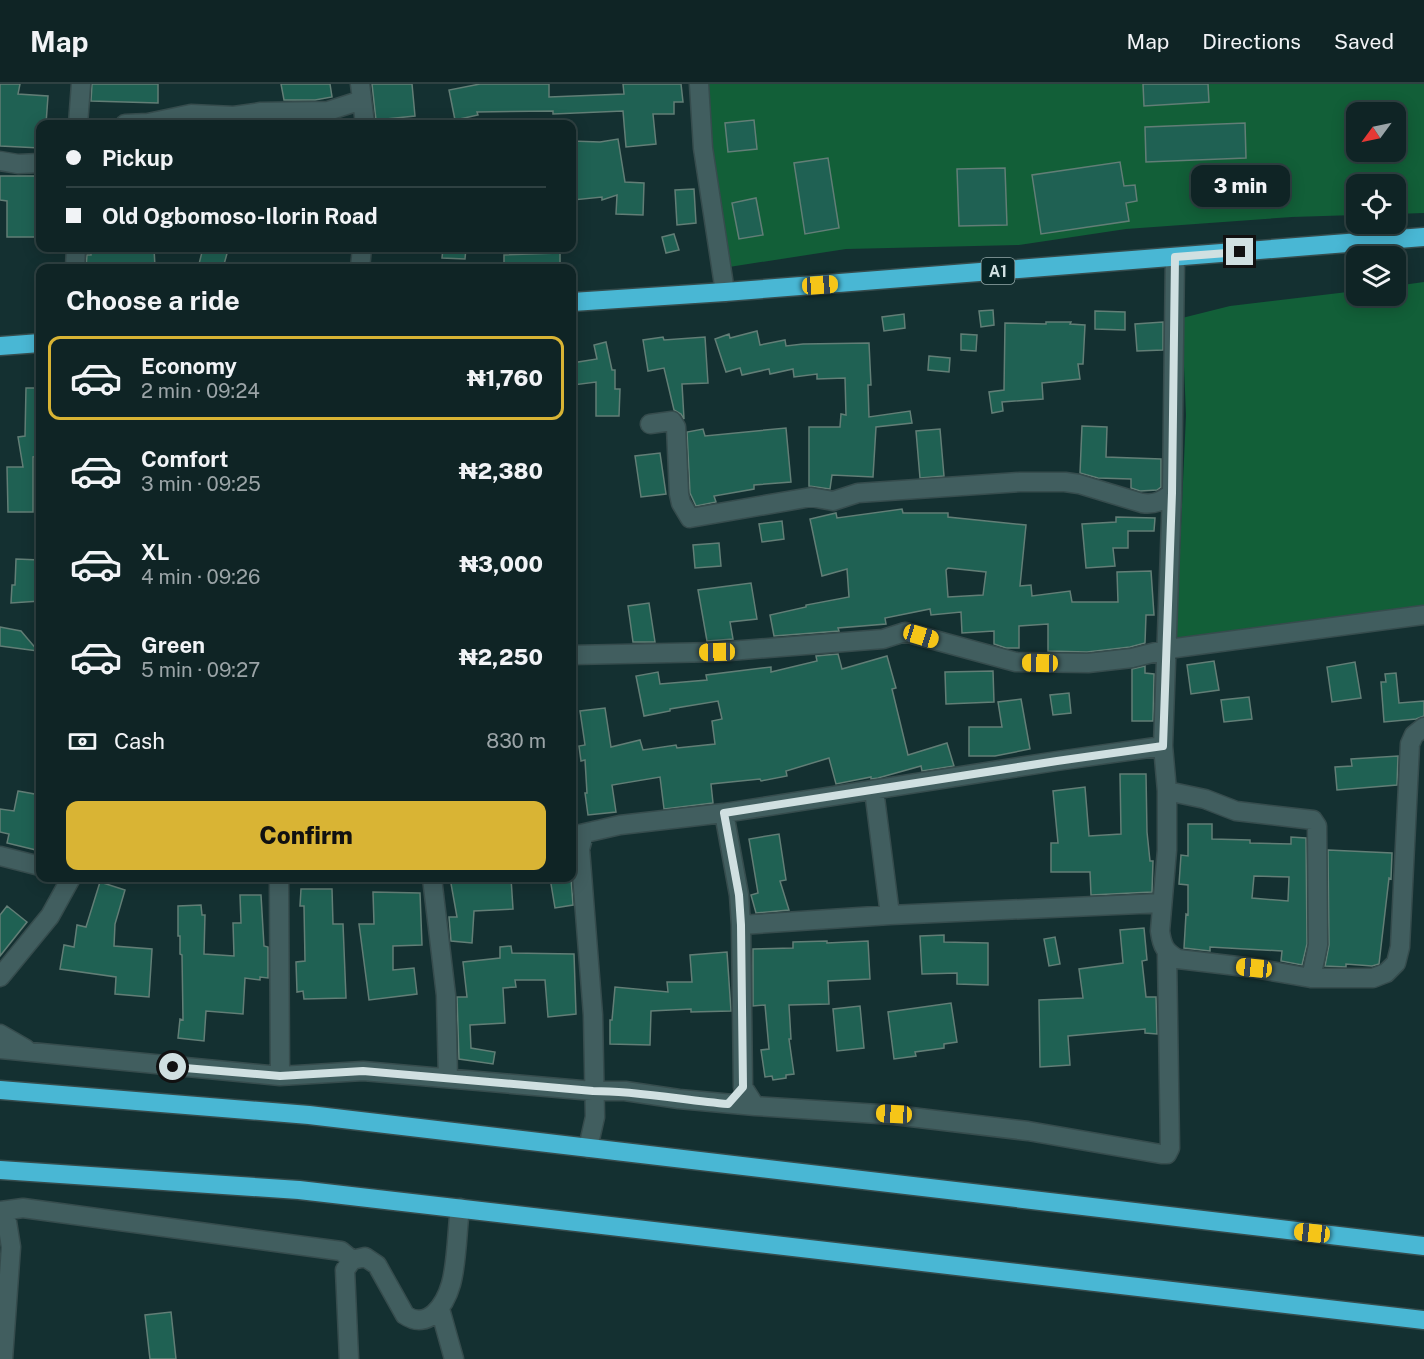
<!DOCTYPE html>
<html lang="en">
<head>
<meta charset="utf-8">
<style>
	body { margin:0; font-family:"Public Sans",sans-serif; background:#182c2d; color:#f1f3f6; height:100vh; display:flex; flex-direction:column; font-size:22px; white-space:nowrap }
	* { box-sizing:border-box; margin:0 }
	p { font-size:20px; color:#9ba4a7 }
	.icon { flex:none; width:33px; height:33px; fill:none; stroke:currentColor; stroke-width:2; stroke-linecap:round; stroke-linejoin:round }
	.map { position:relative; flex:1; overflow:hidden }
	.sheet { position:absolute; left:36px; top:180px; width:540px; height:618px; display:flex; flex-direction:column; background:#0f2425; border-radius:12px; box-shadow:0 3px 15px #0003,0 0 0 2px #2f4142 }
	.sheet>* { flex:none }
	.hud { position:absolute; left:36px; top:36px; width:540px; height:132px; border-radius:12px; box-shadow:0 3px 15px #0003,0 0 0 2px #2f4142; display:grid; align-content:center; height:132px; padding:0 30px; background:#0f2425 }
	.needle { width:39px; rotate:237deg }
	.tools { position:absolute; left:1346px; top:18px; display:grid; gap:12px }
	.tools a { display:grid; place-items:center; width:60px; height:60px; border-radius:12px; background:#0f2425; box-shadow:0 3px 15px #0003,0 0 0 2px #2f4142; font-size:30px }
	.end { position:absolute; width:27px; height:27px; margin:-14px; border:8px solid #d0e0e1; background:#111; box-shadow:0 0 0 3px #111 }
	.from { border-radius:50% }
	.bubble { position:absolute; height:42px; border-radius:12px; background:#0f2425; box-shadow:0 3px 15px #0003,0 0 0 2px #2f4142; font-size:20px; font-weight:800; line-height:42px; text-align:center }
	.car { position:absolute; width:18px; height:36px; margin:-18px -9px; border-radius:8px; box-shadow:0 0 4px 2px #0007; background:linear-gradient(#f5c518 24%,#345 0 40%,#f5c518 0 76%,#345 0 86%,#f5c518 0) }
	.hud b { display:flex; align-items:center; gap:21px; height:57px; font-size:22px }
	.hud b+b { border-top:2px solid #2f4142 }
	.hud i { width:15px; height:15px; background:#f1f3f6 }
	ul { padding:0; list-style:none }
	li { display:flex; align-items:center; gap:18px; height:84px; margin:0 12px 9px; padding:0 18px; border:3px solid transparent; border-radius:12px }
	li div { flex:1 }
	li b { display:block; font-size:22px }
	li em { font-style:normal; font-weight:800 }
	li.selected { border-color:#d9b434 }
	li>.icon { width:54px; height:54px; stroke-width:1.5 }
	h2 { padding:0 30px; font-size:27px; line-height:72px }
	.pay { display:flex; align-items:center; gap:15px; height:66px; padding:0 30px; font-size:22px }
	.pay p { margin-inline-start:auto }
	.button { display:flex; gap:12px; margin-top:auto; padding:12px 30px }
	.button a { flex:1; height:69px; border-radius:12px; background:#d9b434; color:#111; font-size:24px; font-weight:800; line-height:69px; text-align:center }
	header { display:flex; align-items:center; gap:36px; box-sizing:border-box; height:84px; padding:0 30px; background:#0f2425; border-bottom:2px solid #2f4142 }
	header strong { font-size:28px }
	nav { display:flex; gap:33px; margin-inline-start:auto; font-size:21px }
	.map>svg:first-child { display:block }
	.green { fill:#125f38; fill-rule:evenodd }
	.building { fill:#1f6153; stroke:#627e76; stroke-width:1.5; fill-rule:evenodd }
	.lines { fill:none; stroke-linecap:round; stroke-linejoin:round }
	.minor-casing { stroke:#364c4d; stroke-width:21 }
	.highway-casing { stroke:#364c4d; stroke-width:21 }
	.minor { stroke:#415e5f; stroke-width:18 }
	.highway { stroke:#49b7d4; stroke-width:18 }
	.route { stroke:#d0e0e1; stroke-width:8 }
	.labels { text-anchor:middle; stroke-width:4.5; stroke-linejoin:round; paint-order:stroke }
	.shield { fill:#092627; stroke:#94a8a9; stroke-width:1.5 }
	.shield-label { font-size:16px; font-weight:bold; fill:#d0e0e1 }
</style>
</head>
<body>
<header>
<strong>Map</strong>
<nav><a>Map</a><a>Directions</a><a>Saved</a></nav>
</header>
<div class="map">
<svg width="1424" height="1275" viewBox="0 0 1424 1275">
	<rect width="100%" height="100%" fill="#143031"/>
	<path class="green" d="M706,0h718v129l-29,1v-30h-39v31l-64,2 -166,12 -107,16 -173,4 -117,18 -11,-65zM1356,28h39v40h-39z
		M1424,198v326l-237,35 -11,-4 10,-224 -4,-97 48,-12 126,-15v5h39v-10z"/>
	<path class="building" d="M0,0h20l-2,10 30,2 -2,28h-6v24l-40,-2z
		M92,0h66v19l-67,-2z
		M281,0h49l2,13 -17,3h-31z
		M372,0h40l3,32 -39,4z
		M480,0h69v13l75,-3 -1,-10h58l2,18h-9v12h-21l3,30 -30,3 -3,-36 -70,3v-3l-76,1 1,3 -23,5 -6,-30z
		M1143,0h65l1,18 -65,4z
		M754,36l3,29 -29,3 -3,-29z
		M1245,39l1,35 -100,4 -1,-35z
		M618,55l7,43 19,1 -1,32 -27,-1 1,-19 -15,5v-3l-29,3 -1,-59 28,1z
		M828,74l11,70 -34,6 -11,-71z
		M1120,78l4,24 11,-1 2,16 -11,2 3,18 -88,13 -9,-59z
		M1005,84l2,57 -48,1 -2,-57z
		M0,92h37v61h-30v-36l-7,-1z
		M694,105l2,34 -19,2 -2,-35z
		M756,114l7,37 -24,4 -7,-36z
		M674,150l5,16 -13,3 -4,-16z
		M91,164h63l1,19 -69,1 1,-13h4z
		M203,164l25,2 -5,18h-25z
		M443,164h23l-1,11 -23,-1z
		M560,169v15h-56v-13z
		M993,226l1,15 -13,2 -2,-16z
		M1095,227l30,1v18l-30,-1z
		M904,230l1,14 -21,3 -2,-14z
		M1046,238h25l-1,2 15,1 -2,39h-5l2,15 -38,4 1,16 -41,3 1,9 -11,2 -3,-21 15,-2 1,-67 41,1z
		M1163,238v28l-26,1 -2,-27z
		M757,247l3,14 25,-5 1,6 17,-2 66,-1 2,42h-3l1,32 41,-6 2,12 -36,4 -3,50 -41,-2 -2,14 -21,-3v-59h31l1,-13 5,1 -1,-37 -28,1v-5l-23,3 -1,-8 -23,5 -1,-5 -27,6 -2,-7 -14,4 -11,-33 14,-5 1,4z
		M961,250l16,1 -1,16 -15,-1z
		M663,253l1,3 41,-3 3,46 -26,1 2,35 -3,-5 -7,-4 -10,-42 -16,3 -5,-31z
		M606,258l6,28h3v19h5l-1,27h-23v-34l-23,3 -1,-22 25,-4 -3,-14z
		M929,272l21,2 -1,14 -21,-2z
		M26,304h14v68l-7,1v55h-25l-1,-45h16l-5,-30 7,-1z
		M1082,342l25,1 -1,30 55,2v28l-4,3 -17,1 -9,-3v-9l-33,-1 -18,-5z
		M786,344l5,54 -37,3v4l-40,7 2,6 -20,4 -6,-13 -3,-61 16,-3 2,7z
		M940,345l4,47 -24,2 -4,-47z
		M660,369l6,41 -25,3 -6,-41z
		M902,425l1,4h45v4l78,8 -6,61 11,-1 1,11 38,-5 2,11h46l-1,-30 34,-1 3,44h-8l-1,28 -15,4 -43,5 -39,-1v-27l-29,2v22h-13l-12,-4v-13l-32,2 -1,-21 -30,3 -1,-6 -45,9 1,6 -48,4 1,3 -65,5 -4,-21 36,-8v-2l43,-8 -2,-28 -25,7 -12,-57 26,-6 1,5zM948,484l38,4 -3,23 -35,2 -2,-27z
		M1116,433l39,1 -1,13h-26v17h-15l2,18 -29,2 -4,-44 34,-2z
		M782,437l2,18 -22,3 -3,-18z
		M719,459l2,23 -26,2 -2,-23z
		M16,475l24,1v41l-29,2 1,-18h3z
		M751,499l6,36 -27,3 3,17 -26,2 -9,-51z
		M649,519l6,39h-22l-5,-36z
		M0,543l21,4 17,20 -38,-5z
		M838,570l4,15 45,-13 9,32 -4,1 16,66 39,-12 7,23 -32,5 -1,-5 -43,12 -7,1v-2l-35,7 -7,-26 -43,13 1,5 -26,5 -1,-2 -49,5 2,19 -49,6 -4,-32 -48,8 4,27 -28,3 -3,-22h2l-2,-33 -4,1 -2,-15 6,-1 -5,-34 25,-3 6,39 29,-7 3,10 33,-5 1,3 38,-4 -3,-23 10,-2 -4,-18 -48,8v2l-26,5 -8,-40 22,-4 2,12 47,-4 -1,-5 65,-8v5l46,-11 -1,-5z
		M1214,577l5,29 -28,4 -4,-29z
		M1355,578l6,36 -29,4 -5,-35z
		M1145,582v7l9,1 -1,47h-21v-52z
		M993,587l1,31 -48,2 -1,-32z
		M1396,589l3,30 25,-2v15l-8,3 -32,3 -3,-40h5l-1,-8z
		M1069,609l2,20 -18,2 -3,-20z
		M1249,613l3,22 -28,3 -3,-22z
		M1021,615l9,50 -35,7h-26v-29h33l-4,-25z
		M1398,672l-1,29 -60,5 -2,-23 17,-1 -1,-7z
		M1120,690h26l1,58 3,29h3l-1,31 -61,3 -1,-23h-39v-29h7l-5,-52 32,-4 4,49 32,-2z
		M18,707l22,4v56l-33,-8 2,-9 -9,-2v-23l14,2z
		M1188,740h24v15l38,1v3l41,1v-7l15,1 1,106 -5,21 -21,-4 1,-10 -72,-4v4l-26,-3 2,-34 2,1v-30l-9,-1 2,-29 7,1zM1254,792l35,1 -1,24 -36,-3z
		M779,750l7,46 -6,1 9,29 -33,3 -5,-18 7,-2 -9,-54z
		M1328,766l64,3 -1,26 -2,-1 -10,86 -7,2 -26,-2v3l-21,-1 4,-21z
		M450,794h61l2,31 -39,2 -2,32 -21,-2 -2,-24h8z
		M550,794h21l2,27 -18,3z
		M100,798l25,8 -10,34 -1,22 38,3 -3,48 -34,-3 1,-17 -56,-8 4,-24 10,2 3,-22 9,2z
		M301,805h31l1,35h10l3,74 -42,1 -1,-8 -6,1 -1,-30 9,-1 -1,-55h-4z
		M373,808l47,1 2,52 -29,1v24l21,-2 3,26 -48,6 -10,-76h15z
		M240,811h21l3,51 4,1v31l-8,-1v3l-15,-2 -2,36 -37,-3 -2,30 -26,-3 2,-19 3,1 -1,-65 -2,-1v-18h-2v-30l23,-1 1,10h3l-1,39 30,2 -1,-33h8z
		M7,822l20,16 -27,34v-41z
		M1144,844l3,32 -5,1 4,36h10l1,37 -12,-1v-4l-77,7 2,29 -30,2 -1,-67 44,-2 -4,-29 44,-6 -3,-33z
		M944,851v7l44,1v42l-31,-1v-11l-35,1 -2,-38z
		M1055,853l5,27 -11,2 -5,-27z
		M827,857v2l41,-2 2,38 -42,2 1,23 -40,1 2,34h-2l5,35 -8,1v3l-13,2 -1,-4 -7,1 -4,-27 8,-1 -4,-44 -12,1v-57l40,-1v-6z
		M511,862l1,7 62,1 2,60 -28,3 -3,-37h-30l1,7 -13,1 2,35 -35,2 1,23 24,4 -2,12 -34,-5 -2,-62h10l-4,-35 37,-4v-11z
		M727,868l4,59 -40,1v-3l-40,2 -1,34 -40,-1v-24h2l3,-33 53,5 -1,-10h25l-2,-27z
		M951,919l6,39 -13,2v4l-29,4 1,4 -22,3 -6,-47z
		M860,922l4,42 -27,3 -4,-42z
		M171,1228l5,47h-26l-5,-44z"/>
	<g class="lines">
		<g class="minor-casing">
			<path id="minor" d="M360,0l5,40
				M699,0l4,64 22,144
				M78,40l3,-40
				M125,40l23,-1 43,-9 43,2 27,-4 67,-1 34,-11
				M0,77l18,3 22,-1
				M1175,173l-3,236 -9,253 4,45v59l-7,81c2,15 5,21 18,28l76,9 57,10h62l13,-5 10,-10 4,-16 10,-203 4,-9 10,-8
				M75,184l1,-20
				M360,184l2,-20
				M650,340l22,-3 4,6 3,67 2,9 9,15 121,-21 22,4 25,-8 162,-11h45l14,2 63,19c13,2 20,-2 30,-10
				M572,571l145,-3 166,-13 22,-7 111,30 72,1 44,-5 36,-9 256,-34
				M874,706l16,125
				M1167,707l38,8 31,12 77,9 4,6 1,119 -7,33
				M724,729l15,82 2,30 2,162 12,19
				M584,750l-4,15 13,166 2,102 -7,31
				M572,752l48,-11 104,-12 333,-52 106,-15
				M0,772l40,10
				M279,794l1,198
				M432,794l14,117 2,83
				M741,841l149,-10 272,-12
				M0,893l50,-61 21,-38
				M0,950l26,15
				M0,965l280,27 83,-5 230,20h32l54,8 76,7 139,9 134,16 133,23h6l3,-6 -3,-194
				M0,1127l23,-3 318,43 11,9
				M0,1129l7,9 4,25 -8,112
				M440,1225l14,50
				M349,1275l-4,-89 7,-10 13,-3 12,8 28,50c23,16 40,-10 46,-31 6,-21 6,-53 9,-76"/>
		</g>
		<g class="highway-casing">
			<path id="highway" d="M572,218l153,-10 699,-55
				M0,262l40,-3
				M0,1006l309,25 1115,131
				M0,1086l299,20 1125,130"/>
		</g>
		<use href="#minor" class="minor"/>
		<use href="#highway" class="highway"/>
	</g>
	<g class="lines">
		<path class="route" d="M173,983l107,9 83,-5 230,20c45,0 90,9 135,13l15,-17 -2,-162 -2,-30 -15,-82 333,-52 106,-15 9,-253 3,-236 65,-5"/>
	</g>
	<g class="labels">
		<rect class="shield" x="981.5" y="174" width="33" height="26" rx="4.5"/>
		<g class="shield-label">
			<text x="998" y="193">A1</text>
		</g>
	</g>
</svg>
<div class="tools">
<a><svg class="needle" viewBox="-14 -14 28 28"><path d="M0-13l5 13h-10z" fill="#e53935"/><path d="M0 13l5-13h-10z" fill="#9ba4a7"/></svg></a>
<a><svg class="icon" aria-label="locate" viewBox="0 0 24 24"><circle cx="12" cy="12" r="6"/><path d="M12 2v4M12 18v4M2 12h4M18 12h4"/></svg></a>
<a><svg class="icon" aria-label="layers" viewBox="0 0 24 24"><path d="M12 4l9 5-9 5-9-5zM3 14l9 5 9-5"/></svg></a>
</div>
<i class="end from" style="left:173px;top:983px"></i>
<i class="end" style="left:1240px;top:168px"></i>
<div class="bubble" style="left:1191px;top:81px;width:99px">3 min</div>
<i class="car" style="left:820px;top:201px;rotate:86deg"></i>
<i class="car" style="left:921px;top:552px;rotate:107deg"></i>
<i class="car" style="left:717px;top:568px;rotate:269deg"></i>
<i class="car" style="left:1040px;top:579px;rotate:271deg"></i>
<i class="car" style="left:1254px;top:884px;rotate:276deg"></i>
<i class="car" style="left:894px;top:1030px;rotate:273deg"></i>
<i class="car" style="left:1312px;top:1149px;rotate:276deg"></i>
<div class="hud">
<b><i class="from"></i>Pickup</b>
<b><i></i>Old Ogbomoso-Ilorin Road</b>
</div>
<section class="sheet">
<h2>Choose a ride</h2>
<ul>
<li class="selected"><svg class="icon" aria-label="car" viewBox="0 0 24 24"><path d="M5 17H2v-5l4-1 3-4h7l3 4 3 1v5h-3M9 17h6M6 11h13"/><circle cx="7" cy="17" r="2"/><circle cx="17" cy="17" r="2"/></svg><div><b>Economy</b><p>2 min · 09:24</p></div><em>₦1,760</em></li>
<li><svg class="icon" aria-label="car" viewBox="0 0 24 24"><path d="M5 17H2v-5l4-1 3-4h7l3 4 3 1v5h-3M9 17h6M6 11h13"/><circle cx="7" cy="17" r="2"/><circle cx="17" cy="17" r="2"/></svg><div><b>Comfort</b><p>3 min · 09:25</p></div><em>₦2,380</em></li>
<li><svg class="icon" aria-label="car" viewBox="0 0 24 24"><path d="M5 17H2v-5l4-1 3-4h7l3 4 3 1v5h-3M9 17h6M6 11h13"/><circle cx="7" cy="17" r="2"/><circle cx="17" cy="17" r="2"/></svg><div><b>XL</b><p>4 min · 09:26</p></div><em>₦3,000</em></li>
<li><svg class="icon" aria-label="car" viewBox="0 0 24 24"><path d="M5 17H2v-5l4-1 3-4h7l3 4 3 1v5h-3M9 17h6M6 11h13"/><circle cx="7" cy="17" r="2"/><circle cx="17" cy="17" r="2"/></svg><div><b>Green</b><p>5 min · 09:27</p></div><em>₦2,250</em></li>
</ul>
<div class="pay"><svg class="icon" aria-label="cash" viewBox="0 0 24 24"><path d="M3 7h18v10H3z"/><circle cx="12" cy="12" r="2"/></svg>Cash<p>830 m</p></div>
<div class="button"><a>Confirm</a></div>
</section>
</div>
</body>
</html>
